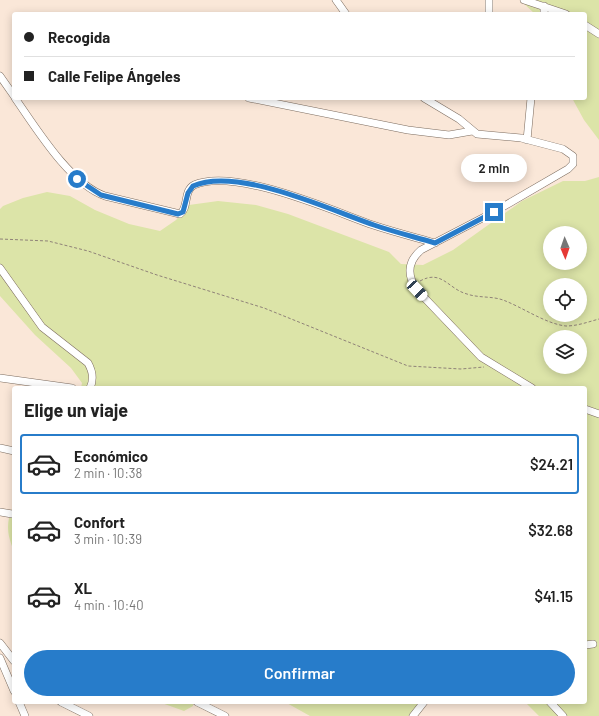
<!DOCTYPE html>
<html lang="es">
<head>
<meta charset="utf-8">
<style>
	body { margin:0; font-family:Barlow,sans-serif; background:#f2f2f2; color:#222; height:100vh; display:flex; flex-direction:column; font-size:15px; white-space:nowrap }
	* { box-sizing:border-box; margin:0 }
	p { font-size:13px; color:#767676 }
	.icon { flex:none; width:22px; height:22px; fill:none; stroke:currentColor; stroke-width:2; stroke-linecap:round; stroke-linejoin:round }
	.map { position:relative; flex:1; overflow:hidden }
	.sheet { position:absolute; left:12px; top:386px; width:575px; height:318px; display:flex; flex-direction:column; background:#fff; border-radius:4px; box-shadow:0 2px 10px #0003 }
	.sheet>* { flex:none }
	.top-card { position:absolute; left:12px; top:12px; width:575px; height:88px; border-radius:4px; box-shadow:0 2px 10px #0003; display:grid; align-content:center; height:88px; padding:0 12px; background:#fff }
	.needle { width:26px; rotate:178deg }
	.tools { position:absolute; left:543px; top:226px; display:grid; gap:8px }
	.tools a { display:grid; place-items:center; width:44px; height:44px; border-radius:50%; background:#fff; box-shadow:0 2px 10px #0003; font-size:20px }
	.end { position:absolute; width:18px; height:18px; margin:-9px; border:5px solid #277cca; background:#fff; box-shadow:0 0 0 2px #fff }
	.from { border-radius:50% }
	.bubble { position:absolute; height:28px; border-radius:14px; background:#fff; box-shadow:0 2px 10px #0003; font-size:13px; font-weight:600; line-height:28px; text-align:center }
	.car { position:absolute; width:12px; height:24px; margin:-12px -6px; border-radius:5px; box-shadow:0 0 3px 1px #0007; background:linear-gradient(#fff 24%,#345 0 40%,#fff 0 76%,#345 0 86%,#fff 0) }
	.top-card b { display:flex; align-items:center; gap:14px; height:38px; font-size:15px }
	.top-card b+b { border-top:1px solid #e0e0e0 }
	.top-card i { width:10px; height:10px; background:#222 }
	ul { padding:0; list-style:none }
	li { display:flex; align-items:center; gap:12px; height:60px; margin:0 8px 6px; padding:0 4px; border:2px solid transparent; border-radius:4px }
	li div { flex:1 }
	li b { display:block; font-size:15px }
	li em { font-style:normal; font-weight:600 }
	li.current { border-color:#277cca }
	li>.icon { width:36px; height:36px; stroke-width:1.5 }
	h2 { padding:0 12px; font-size:18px; line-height:48px }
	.primary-button { display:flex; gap:8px; margin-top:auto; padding:8px 12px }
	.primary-button a { flex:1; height:46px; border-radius:24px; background:#277cca; color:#fff; font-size:16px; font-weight:600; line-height:46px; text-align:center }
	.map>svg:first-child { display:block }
	.green { fill:#dce4a8; fill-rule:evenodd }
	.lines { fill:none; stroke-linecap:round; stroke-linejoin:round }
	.minor-casing { stroke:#7c6c5f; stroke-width:8 }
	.path { stroke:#8f8278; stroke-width:1; stroke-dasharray:3 2; stroke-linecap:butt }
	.minor { stroke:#fff; stroke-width:7 }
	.route { stroke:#277cca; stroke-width:5 }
</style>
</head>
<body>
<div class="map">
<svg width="599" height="716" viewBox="0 0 599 716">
	<rect width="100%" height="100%" fill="#fae7d8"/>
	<path class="green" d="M520,0h79v140l-15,-20 -12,-22h13v-84h-50z
		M599,177v539h-60l-14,-14h60v-314h-504l1,-5 -11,-15 -36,-33 -35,-39v-87l3,-3 20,-8 24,-6 23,4 25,14 34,14 31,7 16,-11 13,-15 29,-4 38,4 32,9 101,38 12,12 22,1 30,-15 69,-49 41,-20h22zM550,233h30v30h-30zM550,285h30v30h-30zM550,337h30v30h-30z
		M14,504v47c-8,-19 -8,-29 0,-47z
		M159,702h34v4l-9,5z
		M285,702h140l-12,14h-103z"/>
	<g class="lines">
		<g class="minor-casing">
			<path id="minor" d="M336,0l10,14
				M489,0v14
				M524,0l42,14
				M544,14v-8
				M585,25l14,9
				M0,76l14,20
				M15,98c21,30 55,86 90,98l75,18c9,-6 3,-23 14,-29 41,-18 139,26 179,40 21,7 41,12 62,18
				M249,98l159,32 41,5 23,-4
				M424,98l35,21 18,15 44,4 42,11 10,7v8l-5,5 -74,43 -73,38c-14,12 -14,26 -4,40l64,67 51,31
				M527,140l4,-42
				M0,268l42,59 46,36c5,9 6,16 2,25
				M0,378l72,10
				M585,409l14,5
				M0,448l14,3
				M0,512l12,2
				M0,643l14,18
				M585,645l8,-1
				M0,658l14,33
				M19,702l6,14
				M61,702l28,14
				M197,702l28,14
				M550,702l13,14
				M413,716l11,-14"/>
		</g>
		<path class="path" d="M0,239l48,2 40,10 69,24 107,33 144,58 53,3 23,-2
			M420,281c22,-12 28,8 47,13 11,4 25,2 36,6 19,7 43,24 63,26 11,0 22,-4 33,-7"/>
		<use href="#minor" class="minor"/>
	</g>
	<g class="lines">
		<path class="route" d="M77,179l24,16 77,19 5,-2 5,-19 5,-7c44,-20 137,24 181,39 20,7 41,12 61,18l59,-31"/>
	</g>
</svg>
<div class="tools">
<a><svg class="needle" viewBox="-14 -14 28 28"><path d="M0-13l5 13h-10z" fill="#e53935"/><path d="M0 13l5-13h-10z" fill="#767676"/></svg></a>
<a><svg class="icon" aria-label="locate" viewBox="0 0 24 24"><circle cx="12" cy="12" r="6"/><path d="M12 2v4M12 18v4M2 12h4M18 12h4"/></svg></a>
<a><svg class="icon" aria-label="layers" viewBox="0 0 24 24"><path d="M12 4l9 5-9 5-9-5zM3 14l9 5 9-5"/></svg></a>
</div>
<i class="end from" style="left:77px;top:179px"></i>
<i class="end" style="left:494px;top:212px"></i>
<div class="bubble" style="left:461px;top:154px;width:66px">2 min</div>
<i class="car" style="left:417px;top:290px;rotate:137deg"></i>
<div class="top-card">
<b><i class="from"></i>Recogida</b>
<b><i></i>Calle Felipe Ángeles</b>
</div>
<section class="sheet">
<h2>Elige un viaje</h2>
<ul>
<li class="current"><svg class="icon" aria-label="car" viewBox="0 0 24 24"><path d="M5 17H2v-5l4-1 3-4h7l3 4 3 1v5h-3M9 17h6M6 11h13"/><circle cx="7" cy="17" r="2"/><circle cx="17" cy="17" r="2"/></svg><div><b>Económico</b><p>2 min · 10:38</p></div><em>$24.21</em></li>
<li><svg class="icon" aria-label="car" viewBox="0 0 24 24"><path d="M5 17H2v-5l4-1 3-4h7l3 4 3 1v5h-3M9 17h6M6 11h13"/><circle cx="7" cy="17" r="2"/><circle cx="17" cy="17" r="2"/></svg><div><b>Confort</b><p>3 min · 10:39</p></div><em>$32.68</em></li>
<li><svg class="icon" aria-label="car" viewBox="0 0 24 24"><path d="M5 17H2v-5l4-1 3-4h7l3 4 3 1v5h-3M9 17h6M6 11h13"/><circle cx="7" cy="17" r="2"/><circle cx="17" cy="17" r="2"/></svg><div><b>XL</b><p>4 min · 10:40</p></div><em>$41.15</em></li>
</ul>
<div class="primary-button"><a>Confirmar</a></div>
</section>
</div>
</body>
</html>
